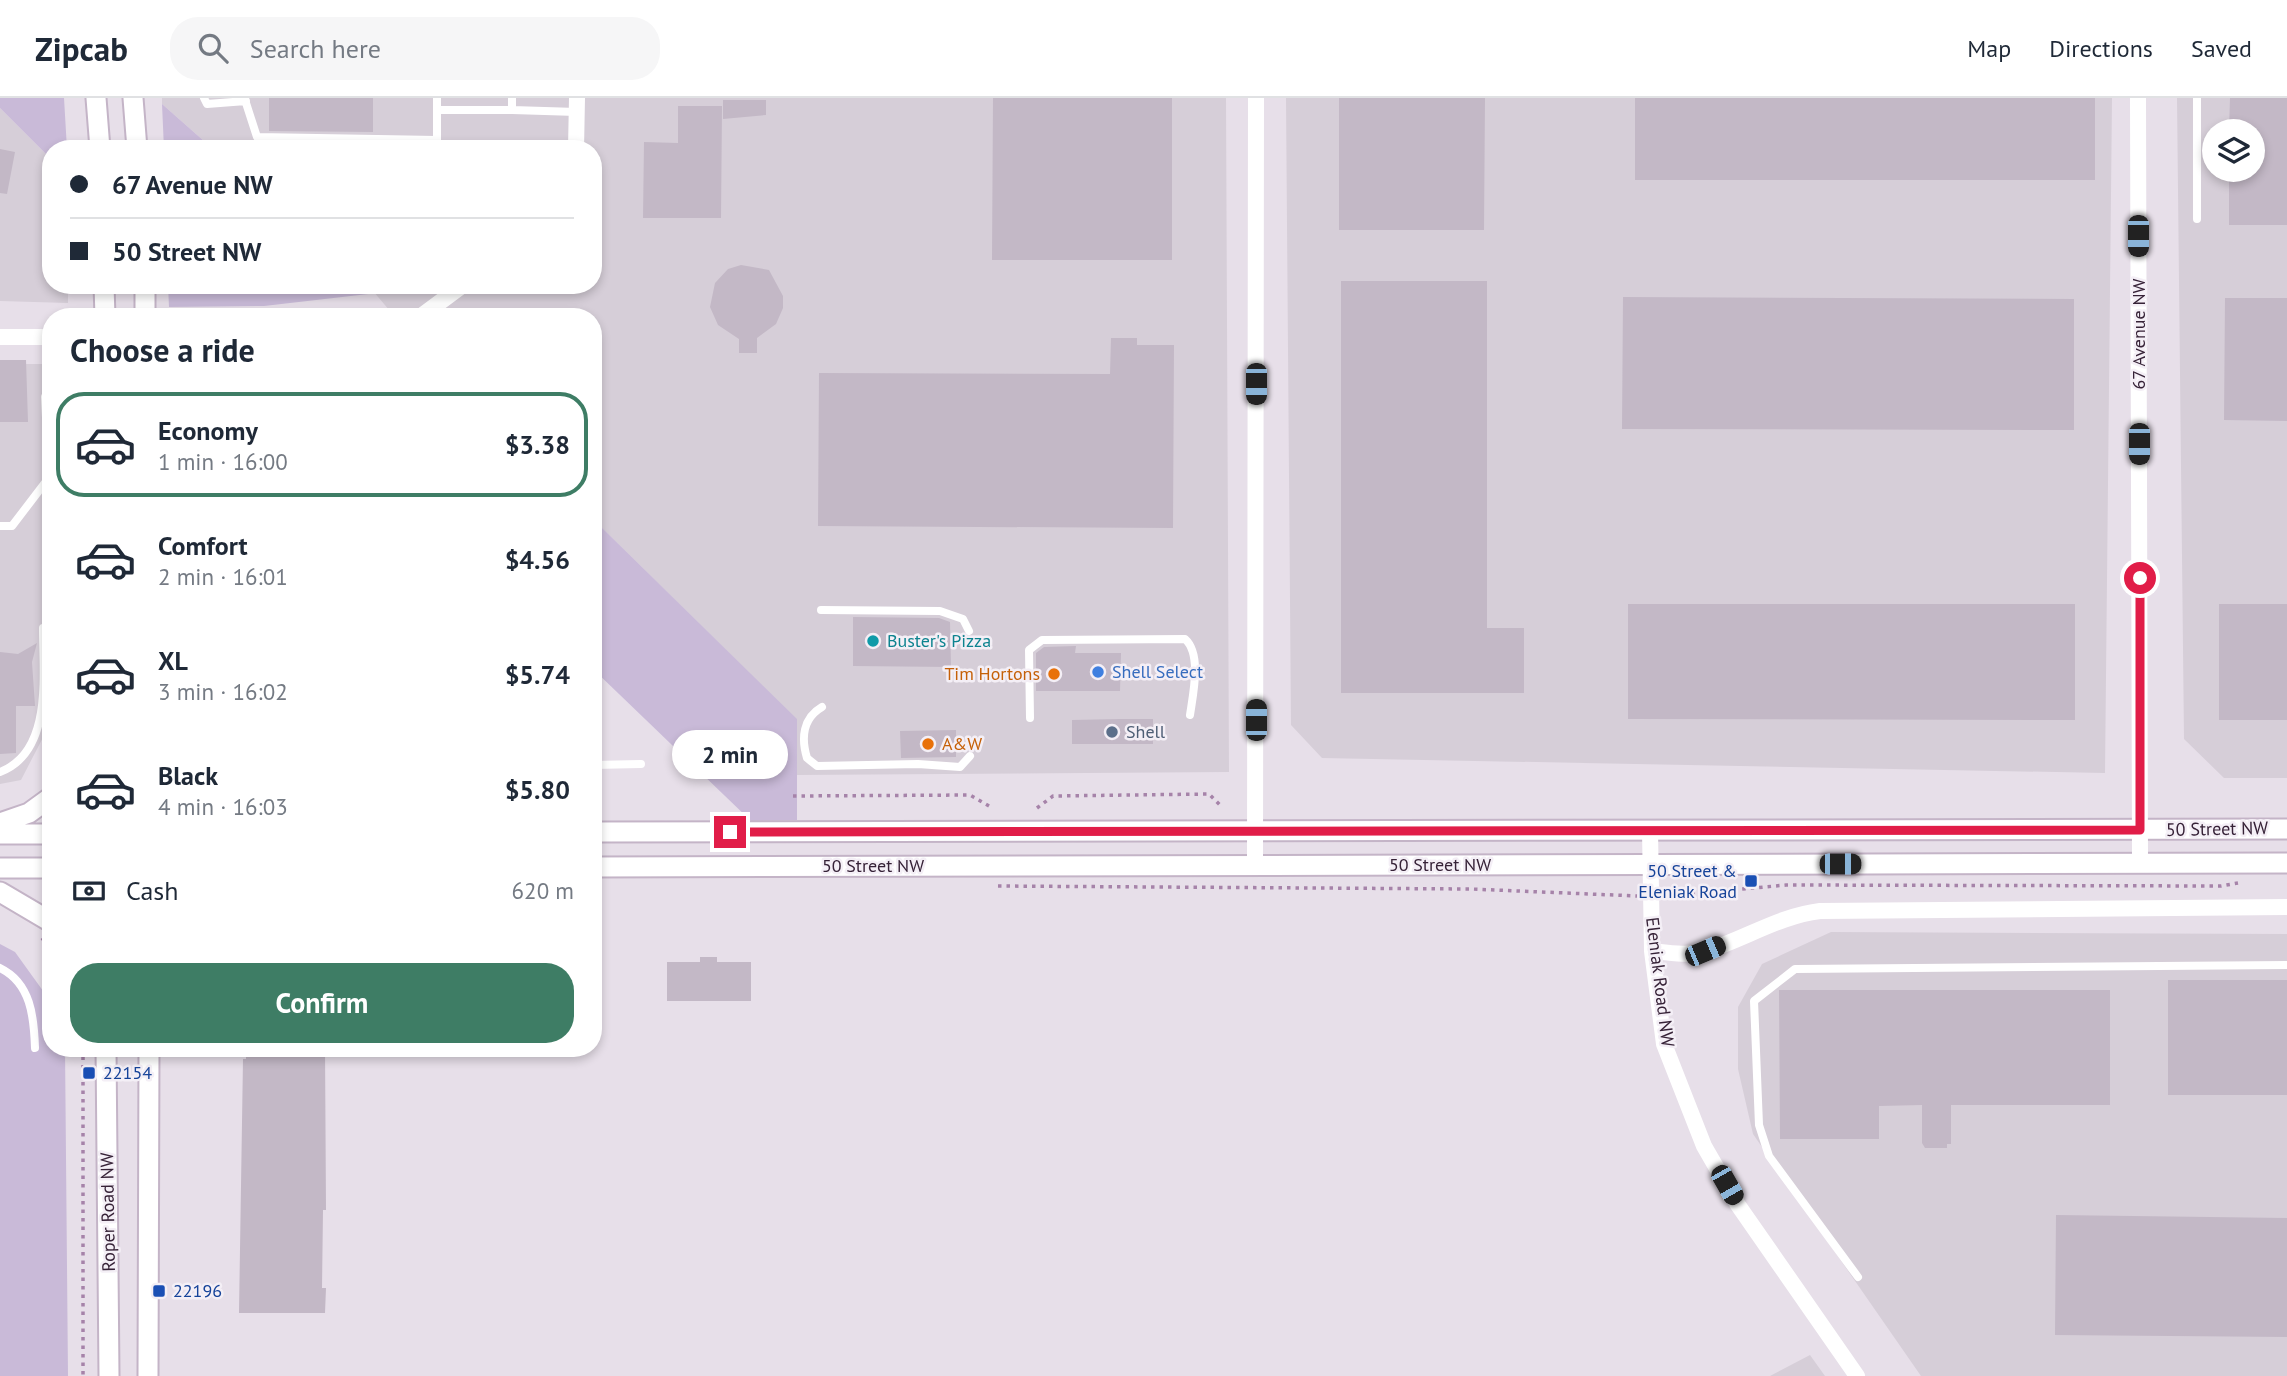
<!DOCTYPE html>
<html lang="en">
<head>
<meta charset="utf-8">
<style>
	body { margin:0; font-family:"PT Sans",sans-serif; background:#f6f6f7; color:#1f2937; height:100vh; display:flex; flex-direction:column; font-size:26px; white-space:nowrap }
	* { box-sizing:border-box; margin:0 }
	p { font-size:23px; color:#747a83 }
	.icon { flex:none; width:38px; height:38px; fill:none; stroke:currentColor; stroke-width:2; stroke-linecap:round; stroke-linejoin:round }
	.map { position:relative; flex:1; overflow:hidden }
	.panel { position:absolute; left:42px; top:210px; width:560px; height:749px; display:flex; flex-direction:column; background:#fff; border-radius:28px; box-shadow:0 4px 10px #0003 }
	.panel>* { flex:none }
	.top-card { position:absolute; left:42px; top:42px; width:560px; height:154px; border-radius:28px; box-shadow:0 4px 10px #0003; display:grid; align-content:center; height:154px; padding:0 28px; background:#fff }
	.tools { position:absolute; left:2202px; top:21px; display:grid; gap:14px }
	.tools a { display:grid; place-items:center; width:63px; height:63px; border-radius:50%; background:#fff; box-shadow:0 4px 10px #0003; font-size:35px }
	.end { position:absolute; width:32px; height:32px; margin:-16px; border:9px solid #e11d48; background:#fff; box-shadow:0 0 0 4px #fff }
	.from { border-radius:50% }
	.bubble { position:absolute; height:49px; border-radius:24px; background:#fff; box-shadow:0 4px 10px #0003; font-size:23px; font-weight:800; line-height:49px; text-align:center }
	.car { position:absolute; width:21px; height:42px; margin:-21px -10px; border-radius:9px; box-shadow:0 0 5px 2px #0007; background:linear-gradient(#222 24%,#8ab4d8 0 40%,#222 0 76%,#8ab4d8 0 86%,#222 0) }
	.top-card b { display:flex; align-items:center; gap:24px; height:66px; font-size:26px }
	.top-card b+b { border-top:2px solid #e0e1e3 }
	.top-card i { width:18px; height:18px; background:#1f2937 }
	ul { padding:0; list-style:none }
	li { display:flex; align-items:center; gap:21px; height:105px; margin:0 14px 10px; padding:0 14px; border:4px solid transparent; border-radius:28px }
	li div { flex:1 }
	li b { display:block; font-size:26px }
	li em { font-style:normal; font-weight:800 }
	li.current { border-color:#3e7d65 }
	li>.icon { width:63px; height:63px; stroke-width:1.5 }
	h2 { padding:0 28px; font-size:32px; line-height:84px }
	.pay { display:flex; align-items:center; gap:18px; height:77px; padding:0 28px; font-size:26px }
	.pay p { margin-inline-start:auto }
	.primary-button { display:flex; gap:14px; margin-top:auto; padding:14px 28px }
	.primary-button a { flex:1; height:80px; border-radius:28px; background:#3e7d65; color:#fff; font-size:28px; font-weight:800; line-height:80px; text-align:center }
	header { display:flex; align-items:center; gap:42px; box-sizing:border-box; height:98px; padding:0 35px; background:#fff; border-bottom:2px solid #e0e1e3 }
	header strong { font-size:33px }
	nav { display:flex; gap:38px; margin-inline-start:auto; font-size:24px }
	.search { width:490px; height:63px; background:#f6f6f7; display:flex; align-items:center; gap:18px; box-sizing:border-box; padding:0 24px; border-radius:28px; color:#747a83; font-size:26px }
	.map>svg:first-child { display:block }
	.built { fill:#d6ced8; fill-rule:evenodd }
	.green { fill:#c9bad8 }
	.building { fill:#c3b8c6 }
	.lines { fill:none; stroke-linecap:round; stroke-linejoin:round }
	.secondary-casing { stroke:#c4b4c7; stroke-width:23 }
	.path { stroke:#a683a9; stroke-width:3.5; stroke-dasharray:3.5 5; stroke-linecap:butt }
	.service { stroke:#fff; stroke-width:8 }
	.minor { stroke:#fff; stroke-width:16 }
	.secondary { stroke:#fff; stroke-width:19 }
	.route { stroke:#e11d48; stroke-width:9 }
	.culture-dot { fill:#0f9aa8; stroke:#f4eff6; stroke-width:2.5 }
	.shop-dot { fill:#3f7fe0; stroke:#f4eff6; stroke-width:2.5 }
	.food-dot { fill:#e8710a; stroke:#f4eff6; stroke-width:2.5 }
	.service-dot { fill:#5c6f8a; stroke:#f4eff6; stroke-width:2.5 }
	.transit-dot { fill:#1a4fb4; stroke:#f4eff6; stroke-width:2.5 }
	.labels { text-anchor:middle; stroke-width:5; stroke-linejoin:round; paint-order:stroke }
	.street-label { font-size:18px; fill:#362237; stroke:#f4eff6 }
	.culture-label { font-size:18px; fill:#0d838f; stroke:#f4eff6; text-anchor:start }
	.shop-label { font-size:18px; fill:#366cbe; stroke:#f4eff6; text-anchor:start }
	.food-label { font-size:18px; fill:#c56008; stroke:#f4eff6; text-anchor:end }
	.service-label { font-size:18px; fill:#4e5e75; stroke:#f4eff6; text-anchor:start }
	.transit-label { font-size:18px; fill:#164399; stroke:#f4eff6; text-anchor:start }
</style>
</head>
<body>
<header>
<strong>Zipcab</strong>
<div class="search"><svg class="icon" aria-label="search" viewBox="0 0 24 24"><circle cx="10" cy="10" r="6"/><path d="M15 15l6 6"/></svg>Search here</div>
<nav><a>Map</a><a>Directions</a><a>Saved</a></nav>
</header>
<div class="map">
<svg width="2287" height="1278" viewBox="0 0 2287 1278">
	<rect width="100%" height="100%" fill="#e7dfe9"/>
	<path class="built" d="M162,0h1064l3,674 -432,3 -1,-56 -203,-200v-202h-198l-27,-32h225v-136h-380l-51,-45z
		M1286,0h826l-7,675 -783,-15 -31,-33z
		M2177,0h110v680h-63l-40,-39zM2214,33h38v39h-38z
		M0,10l51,51v126h17v18l-68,-2z
		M0,266h51v358l-30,58 -21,4z
		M1831,834l456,2v442h-366l-168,-242 -15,-65v-62l24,-43z
		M1810,1257l15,21h-55z"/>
	<path class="green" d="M0,0h64l3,51h-16v10l-51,-51z
		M162,6l51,45h-49z
		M168,187h200l9,8 -113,13 -95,1z
		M593,421l204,200v101l-46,1 -158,-152z
		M0,846l15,8 36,50v46h14l3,328h-68z"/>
	<path class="building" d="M269,0h104v34l-104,-1z
		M993,0h179v162h-180z
		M1339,0h146l-1,132h-145z
		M1635,0h460v82h-460z
		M2230,0h57v127h-58v-55h23v-39h-23z
		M723,2h43v15l-43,4z
		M678,8h44l-1,112h-78l1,-76 34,1z
		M0,51l15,3 -8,42 -7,-1z
		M741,167l28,5 14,26v12l-7,16 -19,14v15h-18v-14l-21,-14 -8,-18 5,-24 13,-14z
		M1341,183h146v347h37v65h-183z
		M1623,199l451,2v131l-452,-1z
		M2225,200h62v123l-63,-1z
		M1111,240h26v7h37l-1,183 -355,-2 1,-153 291,1z
		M0,262h26l2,62h-28z
		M1628,506h447v116l-447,-1z
		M2219,506h68v116h-68z
		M853,519l86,1 11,4 1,45 -98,-1z
		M37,545l-5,19 3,44h-19v47l-16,1v-102l18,2z
		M1076,548l-1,7h46l-1,38h-84v-38l8,-6z
		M1120,621h33v25h-81v-24z
		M956,632v27l-55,1 -1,-27z
		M700,859h17v5h34v39h-84v-39h33z
		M2168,882h119v115h-119z
		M1779,892h331v115h-159v39h-4v4h-22l-3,-5v-38l-43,1v33h-99z
		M246,950h79l1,162h-3l-1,78h4l-1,25h-86l4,-254h3z
		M2056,1117l231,3v119l-232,-2z"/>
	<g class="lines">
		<g class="secondary-casing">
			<path id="secondary" d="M96,0l4,51
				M133,0l4,51
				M104,187l1,32
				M145,187v32
				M0,725l29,-10 22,-16
				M593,734l1694,-3
				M0,736h51
				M593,769l1694,-4
				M0,770h51
				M0,794l51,30
				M106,950l3,328
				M148,1278l1,-328"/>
		</g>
		<path class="path" d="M793,698l177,-1 19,11
			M1037,710l16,-12 156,-2 12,12
			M998,788l473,3 166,7
			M1666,798l120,-11 435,1 17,-3
			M42,840l9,13
			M83,950v328"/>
		<path class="service" d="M204,0l3,6 39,-3
			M512,0v12l65,2
			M2197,0v121
			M246,5l11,34 180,3v-42
			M437,12h75
			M45,299l2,41 4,4
			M0,428h12l39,-51
			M821,512l119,1 23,8 6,12
			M822,609c-19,11 -21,31 -15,51l10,8 101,-2 42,3 10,-11
			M1030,620l-1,-68 13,-10 143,-1c17,15 8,55 5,76
			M593,667l48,-1
			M0,674c53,-20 43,-97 43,-144h8
			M0,870c31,15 34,49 35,80
			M1858,1179l-89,-121 -10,-31 -5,-124 41,-32 492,-4"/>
		<path class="minor" d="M2138,0l2,765
			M576,51l1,-51
			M420,219l43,-32
			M0,239h51
			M1650,732l2,121 12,93 40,102 34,59 119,171
			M1255,767l1,-767
			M1652,853c18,2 37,5 54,0 39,-12 73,-35 114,-40l467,-4"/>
		<use href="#secondary" class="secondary"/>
	</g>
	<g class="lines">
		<path class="route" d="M730,734l1410,-2v-252"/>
	</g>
	<circle class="culture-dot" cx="873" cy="543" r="7"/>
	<circle class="shop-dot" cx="1098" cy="574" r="7"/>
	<g class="food-dot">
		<circle cx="1054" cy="576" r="7"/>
		<circle cx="928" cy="646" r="7"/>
	</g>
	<circle class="service-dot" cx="1112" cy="634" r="7"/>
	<g class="transit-dot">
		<rect x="1744" y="776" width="14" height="14" rx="3.5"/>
		<rect x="82" y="968" width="14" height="14" rx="3.5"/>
		<rect x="152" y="1186" width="14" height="14" rx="3.5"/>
	</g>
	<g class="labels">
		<g class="street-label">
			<text transform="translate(2139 236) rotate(-90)" y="6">67 Avenue NW</text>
			<text transform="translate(2217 731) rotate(-1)" y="6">50 Street NW</text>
			<text x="1440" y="773">50 Street NW</text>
			<text x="873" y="774">50 Street NW</text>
			<text transform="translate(1660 884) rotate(83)" y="6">Eleniak Road NW</text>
			<text transform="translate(108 1114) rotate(-91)" y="6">Roper Road NW</text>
		</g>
		<g class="culture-label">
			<text x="887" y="549">Buster's Pizza</text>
		</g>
		<g class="shop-label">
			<text x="1112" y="580">Shell Select</text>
		</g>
		<g class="food-label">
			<text x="1040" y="582">Tim Hortons</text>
			<text x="942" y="652" text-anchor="start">A&amp;W</text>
		</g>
		<g class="service-label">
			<text x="1126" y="640">Shell</text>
		</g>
		<g class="transit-label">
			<text x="1737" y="779" text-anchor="end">50 Street &amp;<tspan x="1737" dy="21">Eleniak Road</tspan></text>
			<text x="103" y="981">22154</text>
			<text x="173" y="1199">22196</text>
		</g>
	</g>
</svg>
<div class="tools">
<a><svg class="icon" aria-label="layers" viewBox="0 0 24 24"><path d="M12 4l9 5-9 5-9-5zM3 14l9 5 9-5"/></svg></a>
</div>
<i class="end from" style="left:2140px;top:480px"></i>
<i class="end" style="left:730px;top:734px"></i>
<div class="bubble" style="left:672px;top:632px;width:116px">2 min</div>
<i class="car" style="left:2138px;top:138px;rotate:180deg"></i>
<i class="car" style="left:1256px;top:286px;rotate:180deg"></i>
<i class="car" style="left:2139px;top:346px;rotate:180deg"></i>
<i class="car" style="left:1256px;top:622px;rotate:0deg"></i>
<i class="car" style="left:1840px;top:766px;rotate:90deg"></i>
<i class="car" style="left:1705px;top:853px;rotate:67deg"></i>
<i class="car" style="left:1727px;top:1087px;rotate:150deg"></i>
<div class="top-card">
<b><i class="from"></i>67 Avenue NW</b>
<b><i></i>50 Street NW</b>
</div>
<section class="panel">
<h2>Choose a ride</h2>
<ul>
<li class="current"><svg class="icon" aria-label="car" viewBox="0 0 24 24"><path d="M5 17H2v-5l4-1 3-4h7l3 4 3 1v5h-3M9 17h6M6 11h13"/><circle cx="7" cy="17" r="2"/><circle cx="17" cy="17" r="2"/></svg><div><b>Economy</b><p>1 min · 16:00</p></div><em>$3.38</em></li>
<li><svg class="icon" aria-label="car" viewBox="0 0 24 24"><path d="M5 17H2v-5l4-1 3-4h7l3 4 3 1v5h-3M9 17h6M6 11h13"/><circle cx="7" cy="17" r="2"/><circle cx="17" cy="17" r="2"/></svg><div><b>Comfort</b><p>2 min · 16:01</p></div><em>$4.56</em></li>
<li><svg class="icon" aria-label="car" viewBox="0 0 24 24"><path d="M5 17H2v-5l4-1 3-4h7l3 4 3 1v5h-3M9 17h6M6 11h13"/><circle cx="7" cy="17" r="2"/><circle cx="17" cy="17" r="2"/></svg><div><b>XL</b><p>3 min · 16:02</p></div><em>$5.74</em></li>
<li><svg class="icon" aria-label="car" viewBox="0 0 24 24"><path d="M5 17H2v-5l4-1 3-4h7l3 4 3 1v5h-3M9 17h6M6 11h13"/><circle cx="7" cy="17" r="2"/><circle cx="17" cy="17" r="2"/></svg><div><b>Black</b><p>4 min · 16:03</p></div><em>$5.80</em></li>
</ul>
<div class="pay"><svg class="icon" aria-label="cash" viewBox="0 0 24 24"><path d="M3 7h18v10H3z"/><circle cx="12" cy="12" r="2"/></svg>Cash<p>620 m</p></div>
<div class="primary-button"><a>Confirm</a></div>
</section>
</div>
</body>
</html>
